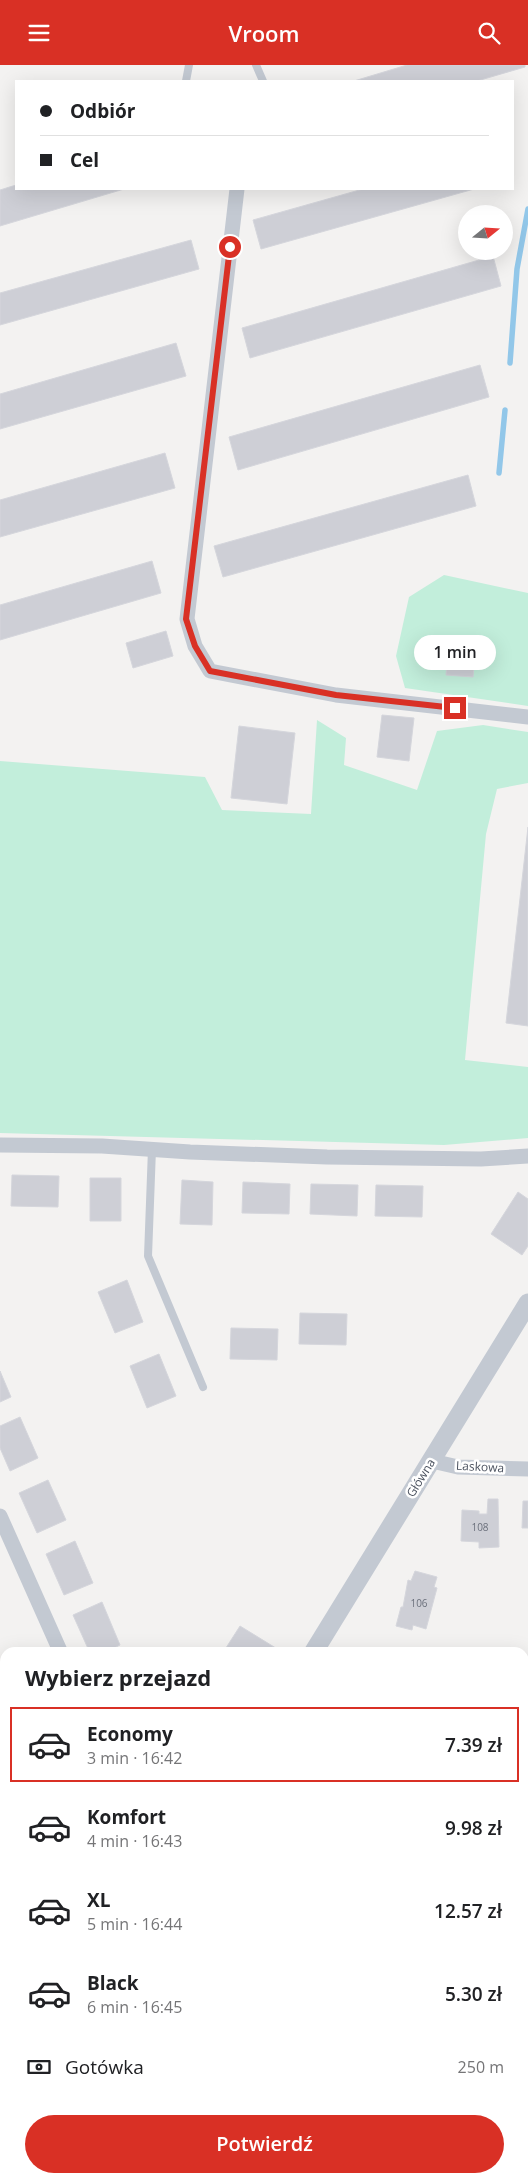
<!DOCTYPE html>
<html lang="pl">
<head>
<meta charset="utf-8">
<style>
	body { margin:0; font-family:"Open Sans",sans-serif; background:#f2f2f2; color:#202124; height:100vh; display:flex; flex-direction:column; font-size:19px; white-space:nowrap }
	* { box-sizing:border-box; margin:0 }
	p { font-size:16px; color:#757577 }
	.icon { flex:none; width:28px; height:28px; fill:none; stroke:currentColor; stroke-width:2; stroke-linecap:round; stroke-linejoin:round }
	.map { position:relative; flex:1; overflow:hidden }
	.side { position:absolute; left:0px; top:1582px; width:529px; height:536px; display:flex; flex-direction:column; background:#fff; border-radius:15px 15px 0 0; box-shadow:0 5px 20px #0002 }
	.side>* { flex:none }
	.hud { position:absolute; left:15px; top:15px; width:499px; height:110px; border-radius:0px; box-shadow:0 5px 20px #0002; display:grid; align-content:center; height:110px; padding:0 25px; background:#fff }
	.needle { width:32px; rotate:72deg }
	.controls { position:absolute; left:458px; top:140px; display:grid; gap:10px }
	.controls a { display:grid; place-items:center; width:55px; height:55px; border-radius:50%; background:#fff; box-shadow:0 5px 20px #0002; font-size:25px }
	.end { position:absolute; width:22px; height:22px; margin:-11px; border:6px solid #d93025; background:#fff; box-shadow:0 0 0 2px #fff }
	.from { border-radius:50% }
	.bubble { position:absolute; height:35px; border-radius:18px; background:#fff; box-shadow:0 5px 20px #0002; font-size:16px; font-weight:600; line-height:35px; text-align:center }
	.hud b { display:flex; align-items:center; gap:18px; height:48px; font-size:19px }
	.hud b+b { border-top:1px solid #e0e0e0 }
	.hud i { width:12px; height:12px; background:#202124 }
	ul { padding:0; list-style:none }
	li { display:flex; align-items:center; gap:15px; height:75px; margin:0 10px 8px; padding:0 15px; border:2px solid transparent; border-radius:0px }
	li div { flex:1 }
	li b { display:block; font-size:19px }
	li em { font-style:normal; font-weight:600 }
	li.current { border-color:#d93025 }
	li>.icon { width:45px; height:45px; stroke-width:1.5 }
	h2 { padding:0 25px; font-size:22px; line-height:60px }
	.pay { display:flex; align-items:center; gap:12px; height:55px; padding:0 25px; font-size:19px }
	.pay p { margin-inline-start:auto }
	.action { display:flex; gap:10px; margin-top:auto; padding:10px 25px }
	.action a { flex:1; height:58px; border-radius:30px; background:#d93025; color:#fff; font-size:20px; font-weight:600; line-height:58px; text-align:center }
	header { display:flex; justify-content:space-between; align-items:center; height:65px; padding:0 25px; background:#d93025; color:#fff; font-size:22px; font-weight:600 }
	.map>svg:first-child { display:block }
	.green { fill:#c2eedb }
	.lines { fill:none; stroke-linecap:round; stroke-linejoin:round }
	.stream { stroke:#92c7e9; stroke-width:5.5 }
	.building { fill:#cecfd6; stroke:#d5d6dc }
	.service { stroke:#c3c9d2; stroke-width:8 }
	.minor { stroke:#c3c9d2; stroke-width:15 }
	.tertiary { stroke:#c3c9d2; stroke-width:19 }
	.route { stroke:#d93025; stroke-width:6 }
	.labels { text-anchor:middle; stroke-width:5; stroke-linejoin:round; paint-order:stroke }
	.number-label { font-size:10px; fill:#6b707c }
	.street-label { font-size:12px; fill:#4a515e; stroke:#fff }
</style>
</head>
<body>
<header><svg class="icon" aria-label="menu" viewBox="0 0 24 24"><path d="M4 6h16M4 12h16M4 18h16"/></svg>Vroom<svg class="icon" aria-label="search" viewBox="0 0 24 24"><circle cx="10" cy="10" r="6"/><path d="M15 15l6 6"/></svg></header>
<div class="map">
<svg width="528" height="2118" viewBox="0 0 528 2118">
	<rect width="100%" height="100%" fill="#f3f2f1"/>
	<path class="green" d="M444,510l84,18v113l-123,-18 -9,-32 13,-59z
		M317,655l29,18 -2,27 73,25 20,-59 46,-6 45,7v51l-31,6 -11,45 -21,226 63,7v71l-84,7 -444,-12v-372l205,16 17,33 89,4z
		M524,1922l4,1v116l-4,-2z"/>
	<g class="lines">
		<path class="stream" d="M510,298l7,-94 11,-60
			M499,408l6,-63
			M524,1930l4,-1
			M0,2000l5,-1"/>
	</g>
	<path class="building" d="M407,0h118v2l-48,14h-123z
		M16,120v4h108l-124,37v-36z
		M363,124h111l-213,60 -8,-29z
		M191,175l8,29 -199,56v-32z
		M493,191l8,30 -251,72 -8,-30z
		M176,278l10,33 -186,53v-35z
		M480,300l9,32 -251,73 -9,-33z
		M165,388l10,35 -175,49v-37z
		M468,410l8,31 -253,71 -9,-31z
		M152,496l9,32 -161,47v-35z
		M166,566l7,25 -40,12 -7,-25z
		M449,576l27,3 -3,33 -27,-2z
		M382,650l32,3 -5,43 -32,-4z
		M239,661l56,7 -8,71 -56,-6z
		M528,762v199l-22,-3z
		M12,1110l47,1 -1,31 -47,-1z
		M90,1113h31v43h-31z
		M182,1115l31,2 -1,43 -32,-1z
		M243,1117l47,2 -1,30 -47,-1z
		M311,1119l47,1 -1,31 -47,-2z
		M376,1120l47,1 -1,31 -47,-1z
		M518,1127l10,7v47l-6,9 -31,-21z
		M127,1215l16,42 -28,11 -17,-41z
		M300,1248l47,1 -1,31 -47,-1z
		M231,1263l47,1 -1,31 -47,-1z
		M159,1289l17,42 -29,12 -17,-42z
		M0,1306l11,26 -11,5z
		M20,1352l18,41 -28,13 -10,-23v-22z
		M48,1415l18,40 -29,13 -18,-40z
		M488,1434h10l1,48 -20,1v-6l-18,-1 1,-31 17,1v3h8z
		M523,1436h5v27h-6z
		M75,1476l18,42 -29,12 -18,-41z
		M415,1506l22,6 -3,10 3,1 -11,41 -13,-4 -1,5 -16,-4 5,-19h2l5,-27 3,1z
		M102,1537l18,43 -16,8h-14l-17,-38z
		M240,1561l39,24 -2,3h-50l-3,-2z
		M524,1604l1,50h-1z
		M57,2114h40l-1,4z
		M122,2114h40l-1,4h-39z"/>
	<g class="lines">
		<path class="service" d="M256,0l7,16
			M186,16l3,-16
			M152,1084l-4,107 55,131
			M219,2114l2,4"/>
		<path class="minor" d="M237,124l-50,430 8,27 15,25 126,24 192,22
			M0,1080l102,1 88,6 137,5 154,2 47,-3
			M432,1396l26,6 70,2
			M0,1451l61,137
			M524,1689l4,-1"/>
		<path class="tertiary" d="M313,1588l215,-350
			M0,2080l5,-8"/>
	</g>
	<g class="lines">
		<path class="route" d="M230,182l-44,372 9,27 15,25 126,24 119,13"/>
	</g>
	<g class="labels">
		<g class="number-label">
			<text x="480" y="1466">108</text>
			<text x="419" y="1542">106</text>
		</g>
		<g class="street-label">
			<text transform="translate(480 1402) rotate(3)" y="4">Laskowa</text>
			<text transform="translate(421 1413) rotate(-58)" y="4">Główna</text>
		</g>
	</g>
</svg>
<div class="controls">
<a><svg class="needle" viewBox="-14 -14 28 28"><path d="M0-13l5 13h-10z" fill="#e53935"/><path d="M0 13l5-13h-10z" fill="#757577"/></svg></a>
</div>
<i class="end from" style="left:230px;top:182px"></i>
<i class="end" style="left:455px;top:643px"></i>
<div class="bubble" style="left:414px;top:570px;width:82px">1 min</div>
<div class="hud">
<b><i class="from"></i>Odbiór</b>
<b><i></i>Cel</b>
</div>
<section class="side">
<h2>Wybierz przejazd</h2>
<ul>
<li class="current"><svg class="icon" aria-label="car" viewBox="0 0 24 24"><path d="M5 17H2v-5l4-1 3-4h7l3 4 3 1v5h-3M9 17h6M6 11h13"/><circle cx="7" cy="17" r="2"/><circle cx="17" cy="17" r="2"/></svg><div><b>Economy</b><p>3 min · 16:42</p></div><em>7.39 zł</em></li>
<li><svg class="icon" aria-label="car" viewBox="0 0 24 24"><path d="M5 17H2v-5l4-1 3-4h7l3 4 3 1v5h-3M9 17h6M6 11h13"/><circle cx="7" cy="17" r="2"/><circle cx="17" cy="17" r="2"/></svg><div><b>Komfort</b><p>4 min · 16:43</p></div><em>9.98 zł</em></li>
<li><svg class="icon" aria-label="car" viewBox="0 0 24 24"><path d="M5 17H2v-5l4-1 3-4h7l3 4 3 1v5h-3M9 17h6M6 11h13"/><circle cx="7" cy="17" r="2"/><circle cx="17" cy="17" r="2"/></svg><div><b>XL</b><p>5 min · 16:44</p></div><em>12.57 zł</em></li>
<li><svg class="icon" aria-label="car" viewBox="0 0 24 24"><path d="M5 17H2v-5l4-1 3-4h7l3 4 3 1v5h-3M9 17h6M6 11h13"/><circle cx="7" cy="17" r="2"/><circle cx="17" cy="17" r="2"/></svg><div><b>Black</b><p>6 min · 16:45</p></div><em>5.30 zł</em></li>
</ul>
<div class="pay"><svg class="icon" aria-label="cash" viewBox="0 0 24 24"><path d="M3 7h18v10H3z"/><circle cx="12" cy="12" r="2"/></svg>Gotówka<p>250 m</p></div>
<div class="action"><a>Potwierdź</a></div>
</section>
</div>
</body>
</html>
